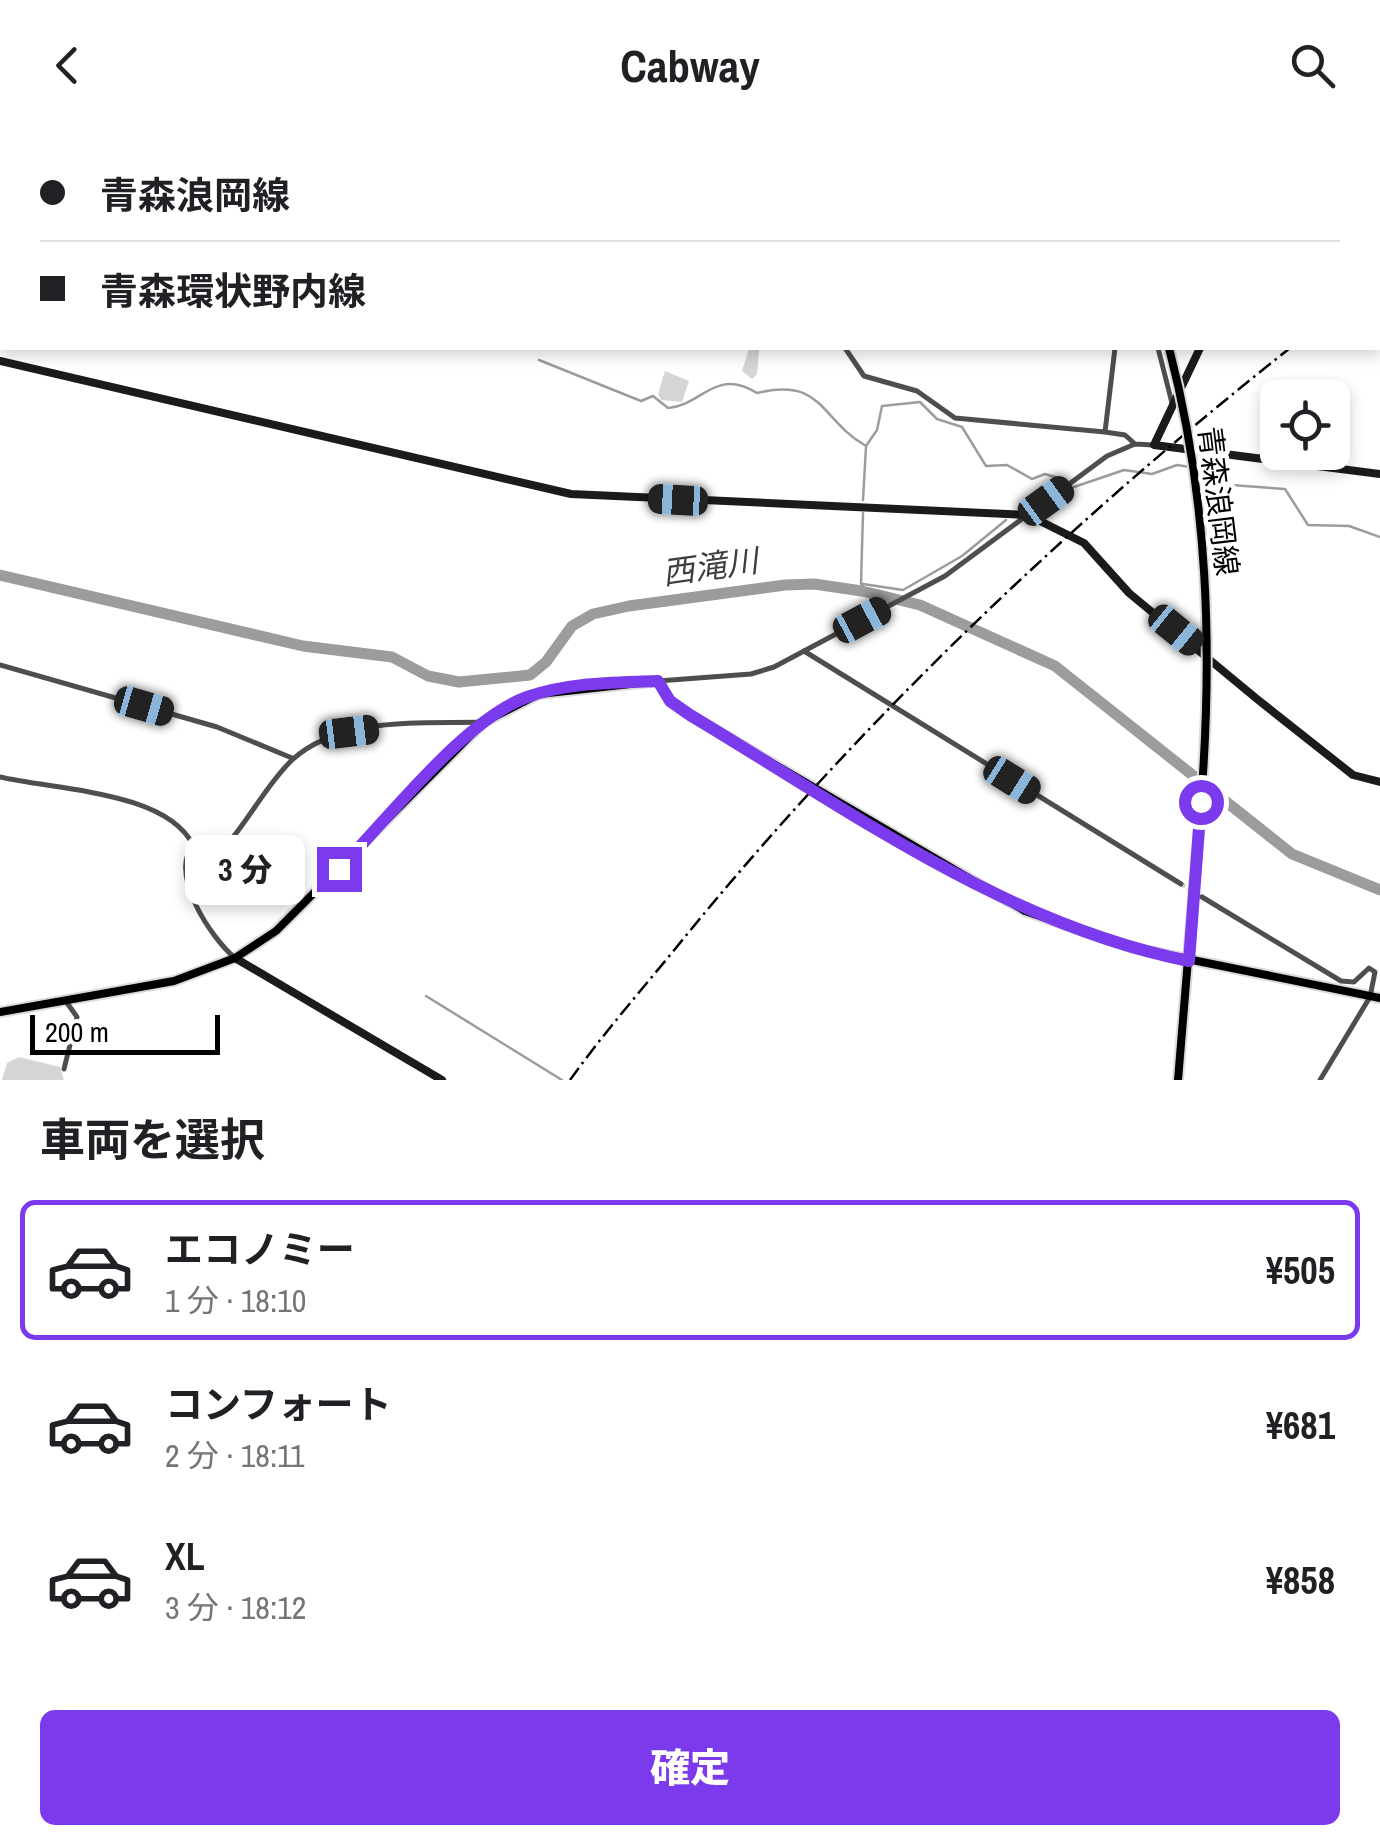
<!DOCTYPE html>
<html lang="ja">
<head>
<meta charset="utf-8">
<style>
	body { margin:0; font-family:"Archivo Narrow","Noto Sans JP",sans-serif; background:#f2f2f2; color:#202124; height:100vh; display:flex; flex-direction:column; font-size:38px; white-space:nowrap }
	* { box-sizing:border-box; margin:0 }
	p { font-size:32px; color:#757577 }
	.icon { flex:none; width:55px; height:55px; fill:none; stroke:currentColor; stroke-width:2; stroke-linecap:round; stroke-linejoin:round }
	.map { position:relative; height:950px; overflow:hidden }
	.details { display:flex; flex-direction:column; background:#fff; flex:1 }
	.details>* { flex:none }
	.banner { position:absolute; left:0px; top:0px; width:1380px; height:220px; box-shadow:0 5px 15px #0003; display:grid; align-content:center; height:220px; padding:0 40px; background:#fff }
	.buttons { position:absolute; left:1260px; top:250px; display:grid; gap:20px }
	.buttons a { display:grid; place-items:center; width:90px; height:90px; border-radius:15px; background:#fff; box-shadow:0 5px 15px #0003; font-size:50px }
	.scale { position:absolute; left:30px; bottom:25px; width:190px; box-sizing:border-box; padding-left:10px; border:5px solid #000; border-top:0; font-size:28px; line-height:35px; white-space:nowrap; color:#000; -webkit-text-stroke:8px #fff; paint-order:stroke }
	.end { position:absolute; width:45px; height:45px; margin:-22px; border:12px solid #7c3aed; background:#fff; box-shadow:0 0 0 5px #fff }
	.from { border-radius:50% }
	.bubble { position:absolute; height:70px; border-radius:15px; background:#fff; box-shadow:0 5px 15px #0003; font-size:32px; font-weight:800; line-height:70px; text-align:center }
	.car { position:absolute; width:30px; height:60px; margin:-30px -15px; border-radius:12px; box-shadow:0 0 8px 2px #0007; background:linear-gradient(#222 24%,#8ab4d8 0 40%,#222 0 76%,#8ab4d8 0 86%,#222 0) }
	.banner b { display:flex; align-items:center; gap:35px; height:95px; font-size:38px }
	.banner b+b { border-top:2px solid #e0e0e0 }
	.banner i { width:25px; height:25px; background:#202124 }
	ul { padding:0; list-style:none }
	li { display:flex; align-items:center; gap:30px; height:140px; margin:0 20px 15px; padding:0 20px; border:5px solid transparent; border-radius:15px }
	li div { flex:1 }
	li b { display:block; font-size:38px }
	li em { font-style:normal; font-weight:800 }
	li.active { border-color:#7c3aed }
	li>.icon { width:90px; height:90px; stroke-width:1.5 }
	h2 { padding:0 40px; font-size:45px; line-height:120px }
	.action { display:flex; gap:20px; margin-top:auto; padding:20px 40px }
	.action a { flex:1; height:115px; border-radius:15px; background:#7c3aed; color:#fff; font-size:40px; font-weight:800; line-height:115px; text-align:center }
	header { display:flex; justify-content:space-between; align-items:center; height:130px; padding:0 40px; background:#fff; font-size:45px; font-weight:800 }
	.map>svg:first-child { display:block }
	.green { fill:#d5d5d5 }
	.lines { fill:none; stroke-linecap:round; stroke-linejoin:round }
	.stream { stroke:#9c9c9c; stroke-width:2.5 }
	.river { stroke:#9c9c9c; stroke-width:11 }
	.street-tunnel { stroke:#d9d9d9; stroke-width:5; stroke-dasharray:5 2.5; stroke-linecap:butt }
	.primary-casing { stroke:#dbdbdb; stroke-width:12 }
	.street { stroke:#4e4e4e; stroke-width:5 }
	.secondary { stroke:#1b1b1b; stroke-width:8 }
	.primary { stroke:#000; stroke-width:8 }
	.rail { stroke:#000; stroke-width:2.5; stroke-dasharray:15 5 2.5 5; stroke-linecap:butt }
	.primary-bridge-casing { stroke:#dbdbdb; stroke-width:12; stroke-linecap:butt }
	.primary-bridge { stroke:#000; stroke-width:8 }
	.route { stroke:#7c3aed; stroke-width:12 }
	.labels { text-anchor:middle; stroke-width:9; stroke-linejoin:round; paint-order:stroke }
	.street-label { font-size:30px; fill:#000; stroke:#fff }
	.water-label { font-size:32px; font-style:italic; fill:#3d3d3d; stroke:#fff }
</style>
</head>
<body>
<header><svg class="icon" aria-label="back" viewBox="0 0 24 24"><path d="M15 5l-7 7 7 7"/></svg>Cabway<svg class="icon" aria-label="search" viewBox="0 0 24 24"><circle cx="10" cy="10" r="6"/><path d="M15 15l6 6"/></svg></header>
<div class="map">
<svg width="1380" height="950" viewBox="0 0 1380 950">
	<rect width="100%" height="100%" fill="#fff"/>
	<path class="green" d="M229,0h360l-359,2z
		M925,0h455v121l-2,-119z
		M754,218l5,2 -2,24 -5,5 -10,-8 7,-22z
		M665,241l24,10 -7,21 -21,-2 -3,-6z
		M19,927l41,10 4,13h-62l5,-17z"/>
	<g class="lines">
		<path class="stream" d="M539,230l102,41 12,-5 15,12c35,-3 47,-41 89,-15 67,-16 62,26 109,53l11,-16 5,-24 38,-4 17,17 25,8 24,39 21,-1 25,14 13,-5 20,6
			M1198,340l33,15 54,4 23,36 41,1 31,11
			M1074,357l50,-17 28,4 25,-9 13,2
			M863,370l3,-53
			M1024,378l37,-30
			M861,454l2,-71
			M862,461l1,-7 40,6 59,-34 44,-36
			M426,866l136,84"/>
		<path class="river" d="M0,445l303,71 89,11 36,19 31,6 71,-7 16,-13 26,-36 21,-12 36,-8 156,-21 29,-1 48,7 58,14 135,61 237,188 88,36"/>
		<path class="street-tunnel" d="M1181,754l21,13"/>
		<g class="primary-casing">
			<path id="primary" d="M1089,0l1,2
				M0,882l174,-31 61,-23 41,-27 208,-209 55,-28 119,-13 12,20 20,14 335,196 108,37 247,50
				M1178,950l23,-278"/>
		</g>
		<path class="street" d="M1378,213l2,1
			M845,218l19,28 53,15 38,27 150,14 20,3 10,9
			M1158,218l14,55
			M1105,302l10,-84
			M804,521l377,233
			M0,535l217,62 75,31
			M658,551l93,-7 23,-7 171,-91 162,-120 28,-12 18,1
			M0,647c55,13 166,14 193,68
			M193,715l37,-4c21,-25 38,-58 62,-81 48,-44 129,-36 189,-38
			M193,715c-24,30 18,93 42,113
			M1202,767l139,84 13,1 15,-14 6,4 -5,25 -50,83
			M64,939l13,-52 -12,-17"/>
		<path class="secondary" d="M1179,0l2,2
			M1200,218l-46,97 226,29
			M0,231l571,133 457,21 56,28 45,50 128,106 96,76 27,7
			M235,828l207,122"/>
		<use href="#primary" class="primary"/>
		<path class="rail" d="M570,950c35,-49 76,-95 114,-142 179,-219 384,-414 606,-590"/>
		<g class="primary-bridge-casing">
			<path id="primary-bridge" d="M1169,218c39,149 44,300 32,454"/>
		</g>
		<use href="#primary-bridge" class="primary-bridge"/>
	</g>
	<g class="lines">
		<path class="route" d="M339,739c49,-50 125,-149 188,-172 42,-15 87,-14 131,-16l12,20 20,14c159,95 314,209 499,246l12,-159"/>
	</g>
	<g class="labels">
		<g class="street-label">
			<text transform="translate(1218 371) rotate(83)" y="10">青森浪岡線</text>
		</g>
		<g class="water-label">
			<text transform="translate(710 437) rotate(-8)" y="11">西滝川</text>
		</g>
	</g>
</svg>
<div class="buttons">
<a><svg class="icon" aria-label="locate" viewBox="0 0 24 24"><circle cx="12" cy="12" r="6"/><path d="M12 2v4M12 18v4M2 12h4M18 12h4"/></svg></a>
</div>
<div class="scale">200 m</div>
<i class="end from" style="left:1201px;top:672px"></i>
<i class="end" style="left:339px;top:739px"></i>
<div class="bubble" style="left:185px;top:705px;width:120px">3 分</div>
<i class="car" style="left:678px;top:370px;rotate:273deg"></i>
<i class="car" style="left:1046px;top:371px;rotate:54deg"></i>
<i class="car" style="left:862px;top:490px;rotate:62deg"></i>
<i class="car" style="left:1176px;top:500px;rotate:129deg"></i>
<i class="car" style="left:144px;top:576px;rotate:106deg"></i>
<i class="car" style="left:349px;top:602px;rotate:83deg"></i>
<i class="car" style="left:1012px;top:650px;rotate:122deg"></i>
<div class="banner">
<b><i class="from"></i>青森浪岡線</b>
<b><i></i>青森環状野内線</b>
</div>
</div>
<section class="details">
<h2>車両を選択</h2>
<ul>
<li class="active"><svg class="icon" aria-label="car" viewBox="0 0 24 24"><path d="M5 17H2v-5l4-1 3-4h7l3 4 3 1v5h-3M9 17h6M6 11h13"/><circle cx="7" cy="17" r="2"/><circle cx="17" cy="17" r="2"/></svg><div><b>エコノミー</b><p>1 分 · 18:10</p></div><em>¥505</em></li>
<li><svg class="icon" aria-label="car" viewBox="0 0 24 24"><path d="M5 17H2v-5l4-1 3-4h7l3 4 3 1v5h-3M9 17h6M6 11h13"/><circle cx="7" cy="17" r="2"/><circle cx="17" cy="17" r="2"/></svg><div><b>コンフォート</b><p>2 分 · 18:11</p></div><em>¥681</em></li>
<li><svg class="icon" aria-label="car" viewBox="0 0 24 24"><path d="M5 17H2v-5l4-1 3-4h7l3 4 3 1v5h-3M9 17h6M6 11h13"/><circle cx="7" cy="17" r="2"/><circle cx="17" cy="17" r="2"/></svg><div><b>XL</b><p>3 分 · 18:12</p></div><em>¥858</em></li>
</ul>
<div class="action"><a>確定</a></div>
</section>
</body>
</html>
